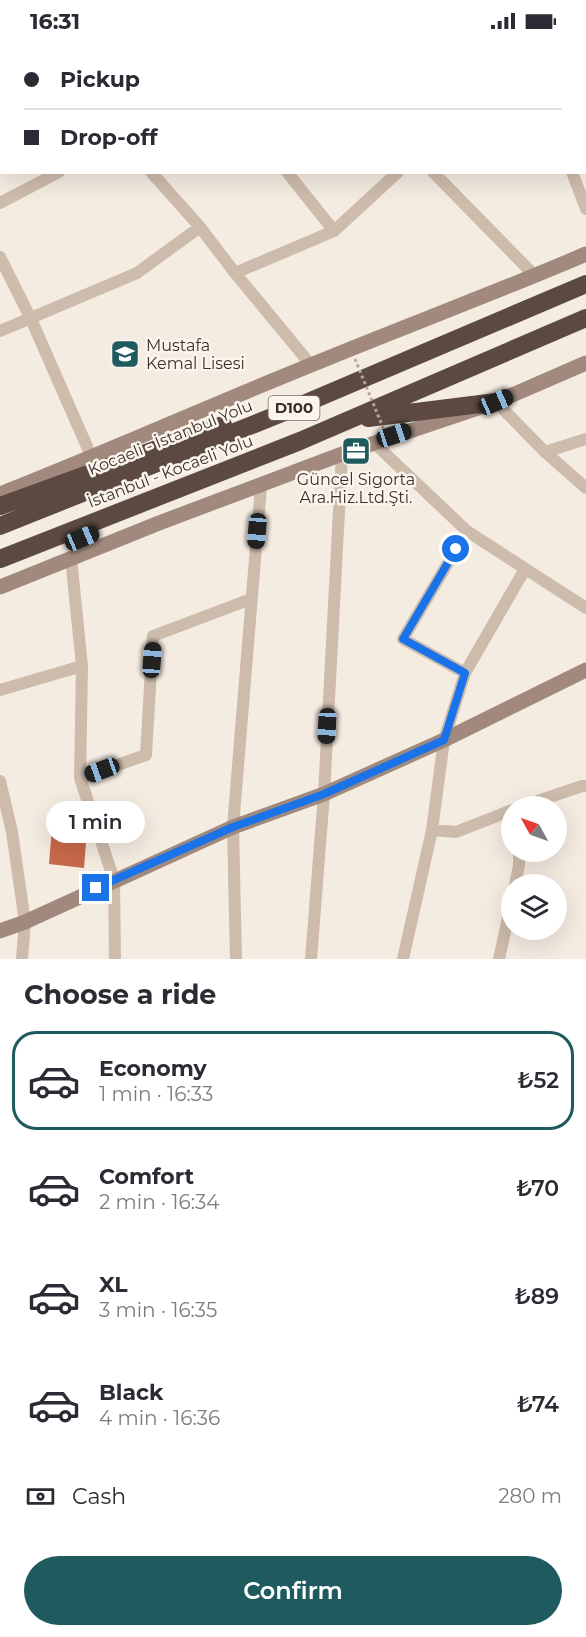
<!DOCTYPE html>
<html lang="en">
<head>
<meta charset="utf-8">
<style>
	body { margin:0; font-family:Montserrat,sans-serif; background:#f2f2f3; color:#2b2b33; height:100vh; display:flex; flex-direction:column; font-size:22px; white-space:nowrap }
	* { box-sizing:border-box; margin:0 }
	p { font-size:20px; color:#7c7c81 }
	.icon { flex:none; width:33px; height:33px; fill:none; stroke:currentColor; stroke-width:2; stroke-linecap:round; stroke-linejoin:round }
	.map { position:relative; height:917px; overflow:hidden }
	.drawer { display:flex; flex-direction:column; background:#fff; flex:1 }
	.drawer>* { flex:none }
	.hud { position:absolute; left:0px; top:0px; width:586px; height:132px; box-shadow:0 6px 24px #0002; display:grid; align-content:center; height:132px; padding:0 24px; background:#fff }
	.needle { width:39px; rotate:310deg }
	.buttons { position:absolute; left:501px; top:754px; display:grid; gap:12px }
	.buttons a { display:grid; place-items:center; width:66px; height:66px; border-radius:50%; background:#fff; box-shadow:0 6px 24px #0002; font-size:30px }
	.end { position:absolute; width:27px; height:27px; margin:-14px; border:8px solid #1a73e8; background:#fff; box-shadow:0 0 0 3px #fff }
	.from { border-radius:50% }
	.bubble { position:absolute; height:42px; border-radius:21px; background:#fff; box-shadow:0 6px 24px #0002; font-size:20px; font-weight:600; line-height:42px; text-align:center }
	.car { position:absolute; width:18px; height:36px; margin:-18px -9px; border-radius:8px; box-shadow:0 0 4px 2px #0007; background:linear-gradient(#222 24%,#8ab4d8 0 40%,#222 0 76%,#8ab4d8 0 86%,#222 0) }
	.hud b { display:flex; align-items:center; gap:21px; height:57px; font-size:22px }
	.hud b+b { border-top:2px solid #e1e1e2 }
	.hud i { width:15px; height:15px; background:#2b2b33 }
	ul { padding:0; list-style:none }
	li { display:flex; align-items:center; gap:18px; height:99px; margin:0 12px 9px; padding:0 12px; border:3px solid transparent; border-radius:24px }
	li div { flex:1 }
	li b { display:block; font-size:22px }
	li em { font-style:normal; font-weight:600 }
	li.on { border-color:#1f5a5e }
	li>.icon { width:54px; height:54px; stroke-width:1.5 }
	h2 { padding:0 24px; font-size:27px; line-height:72px }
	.pay { display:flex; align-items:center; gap:15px; height:66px; padding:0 24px; font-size:22px }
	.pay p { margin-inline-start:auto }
	.action { display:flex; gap:12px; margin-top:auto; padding:12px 24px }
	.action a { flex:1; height:69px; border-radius:36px; background:#1f5a5e; color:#fff; font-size:24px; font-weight:600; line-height:69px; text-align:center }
	.status { display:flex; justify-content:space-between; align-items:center; height:42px; padding:0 30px; background:#fff; direction:ltr }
	.status svg { height:16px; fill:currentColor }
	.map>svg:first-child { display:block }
	.building { fill:#c8694b }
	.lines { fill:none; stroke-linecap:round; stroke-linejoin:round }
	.street { stroke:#cdbbac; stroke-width:12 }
	.secondary { stroke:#a18a7d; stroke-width:15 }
	.highway { stroke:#5c4a42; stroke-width:18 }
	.path-bridge { stroke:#b9a596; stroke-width:3; stroke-dasharray:3 3; stroke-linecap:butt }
	.route { stroke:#1a73e8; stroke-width:8 }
	.labels { text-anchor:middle; stroke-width:5; stroke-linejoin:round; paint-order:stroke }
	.shield { fill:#fbf5ee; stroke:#756b66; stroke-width:1.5 }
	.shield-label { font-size:15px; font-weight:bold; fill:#3b302b }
	.poi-label { font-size:16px; fill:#3b302b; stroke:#fbf5ee; text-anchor:start }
	.street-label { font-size:16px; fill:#3b302b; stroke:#fbf5ee }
</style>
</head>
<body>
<div class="status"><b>16:31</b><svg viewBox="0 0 49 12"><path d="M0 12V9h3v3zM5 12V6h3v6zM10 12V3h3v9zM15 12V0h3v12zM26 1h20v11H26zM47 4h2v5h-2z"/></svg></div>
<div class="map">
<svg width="586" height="917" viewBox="0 0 586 917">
	<rect width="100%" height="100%" fill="#f4ebe1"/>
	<path class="building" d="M52,785l35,3 -3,38 -35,-4z"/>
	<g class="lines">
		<path class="street" d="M41,0l1,2
			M180,0l1,2
			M320,0l2,2
			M511,0v2
			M221,2l2,-2
			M0,30l2,2
			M585,74l1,-1
			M151,130l49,55 35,46 76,92
			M287,130l47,59
			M433,130l102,104
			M572,130l14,37
			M0,161l59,-31
			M0,215l31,62 61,139
			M235,231l99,-42 64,-59
			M0,289l137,-58 63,-46
			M496,360l49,50 41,36
			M373,400l94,89 119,77
			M545,410l41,-13
			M71,516l11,108 -2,112 34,102 1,79
			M465,631l-62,-34 64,-108
			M0,648l82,-24
			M80,736l66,-23 7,-119 98,-37
			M0,739l12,51 13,90 -3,37
			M520,765l62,-21h4
			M432,788l24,2 56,-22
			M515,843l4,-20v-13
			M236,917l-3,-132 28,-341
			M311,917l13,-165 18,-340
			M403,917l29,-129 12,-90 21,-67 60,-104
			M499,917l13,-59"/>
		<path class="secondary" d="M0,452c105,-41 207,-87 311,-129 92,-38 184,-72 275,-111
			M0,545l159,-64 183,-69 154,-52 90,-39
			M0,889l25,-9 208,-95 91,-33 120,-54 142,-70"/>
		<path class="highway" d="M368,376l128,-16
			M0,464l223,-81
			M0,484l287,-115 299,-127
			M0,517l300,-118 286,-123"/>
		<path class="path-bridge" d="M355,317l36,88"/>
	</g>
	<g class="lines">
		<path class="route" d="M96,846l137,-61 91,-33 120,-54 21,-67 -62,-34 53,-90"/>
	</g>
	<defs>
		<g id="school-square" transform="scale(1.5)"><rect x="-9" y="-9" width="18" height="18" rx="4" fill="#1f5a5e" stroke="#fbf5ee"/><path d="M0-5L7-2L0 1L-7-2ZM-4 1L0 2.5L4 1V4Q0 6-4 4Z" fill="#fff"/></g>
		<g id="office-square" transform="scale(1.5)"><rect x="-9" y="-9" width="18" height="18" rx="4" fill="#1f5a5e" stroke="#fbf5ee"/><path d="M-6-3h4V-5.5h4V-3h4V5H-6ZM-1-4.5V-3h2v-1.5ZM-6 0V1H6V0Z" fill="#fff"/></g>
	</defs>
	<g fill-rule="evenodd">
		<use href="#school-square" x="125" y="312"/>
		<use href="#office-square" x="356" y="409"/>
	</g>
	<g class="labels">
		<rect class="shield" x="268.5" y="354" width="51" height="24" rx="4.5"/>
		<g class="shield-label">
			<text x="294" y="371">D100</text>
		</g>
		<g class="poi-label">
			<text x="146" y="309">Mustafa<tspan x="146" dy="18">Kemal Lisesi</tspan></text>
			<text x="356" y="443" text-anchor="middle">Güncel Sigorta<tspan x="356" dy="18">Ara.Hiz.Ltd.Şti.</tspan></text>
		</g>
		<g class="street-label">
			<text transform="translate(170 395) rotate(-22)" y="6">Kocaeli - İstanbul Yolu</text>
			<text transform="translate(170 429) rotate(-21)" y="6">İstanbul - Kocaeli Yolu</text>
		</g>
	</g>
</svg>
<div class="buttons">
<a><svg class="needle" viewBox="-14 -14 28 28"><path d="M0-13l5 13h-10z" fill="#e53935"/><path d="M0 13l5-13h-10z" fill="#7c7c81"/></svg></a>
<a><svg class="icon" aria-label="layers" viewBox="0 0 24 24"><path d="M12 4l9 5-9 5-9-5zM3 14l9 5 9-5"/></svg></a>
</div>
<i class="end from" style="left:456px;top:507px"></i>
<i class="end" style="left:96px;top:846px"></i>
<div class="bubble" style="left:46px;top:759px;width:99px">1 min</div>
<i class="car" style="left:496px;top:360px;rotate:66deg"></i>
<i class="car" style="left:394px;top:393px;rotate:72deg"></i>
<i class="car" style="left:257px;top:489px;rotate:185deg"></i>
<i class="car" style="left:82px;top:496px;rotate:67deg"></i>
<i class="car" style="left:152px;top:618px;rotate:4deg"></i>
<i class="car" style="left:327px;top:684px;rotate:183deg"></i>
<i class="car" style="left:102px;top:728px;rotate:250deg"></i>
<div class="hud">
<b><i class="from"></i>Pickup</b>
<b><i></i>Drop-off</b>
</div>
</div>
<section class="drawer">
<h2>Choose a ride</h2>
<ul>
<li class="on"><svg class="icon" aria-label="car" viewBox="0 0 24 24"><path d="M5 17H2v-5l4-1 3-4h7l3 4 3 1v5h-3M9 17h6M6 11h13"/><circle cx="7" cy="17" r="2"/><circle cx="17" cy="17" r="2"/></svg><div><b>Economy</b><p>1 min · 16:33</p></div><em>₺52</em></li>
<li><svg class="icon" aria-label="car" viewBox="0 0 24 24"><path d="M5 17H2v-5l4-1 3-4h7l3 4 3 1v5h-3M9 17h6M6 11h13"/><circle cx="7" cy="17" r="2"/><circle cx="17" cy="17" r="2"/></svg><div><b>Comfort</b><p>2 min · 16:34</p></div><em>₺70</em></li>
<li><svg class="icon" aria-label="car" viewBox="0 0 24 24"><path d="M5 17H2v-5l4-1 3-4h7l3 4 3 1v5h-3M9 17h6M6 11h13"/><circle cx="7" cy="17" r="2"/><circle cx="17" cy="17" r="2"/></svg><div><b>XL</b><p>3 min · 16:35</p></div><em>₺89</em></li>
<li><svg class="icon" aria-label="car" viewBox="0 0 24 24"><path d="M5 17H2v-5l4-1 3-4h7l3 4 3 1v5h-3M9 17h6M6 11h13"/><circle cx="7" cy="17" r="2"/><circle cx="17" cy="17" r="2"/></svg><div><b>Black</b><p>4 min · 16:36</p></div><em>₺74</em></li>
</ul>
<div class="pay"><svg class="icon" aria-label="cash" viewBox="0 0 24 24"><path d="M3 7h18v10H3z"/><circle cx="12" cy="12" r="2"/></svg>Cash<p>280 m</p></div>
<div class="action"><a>Confirm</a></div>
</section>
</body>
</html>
